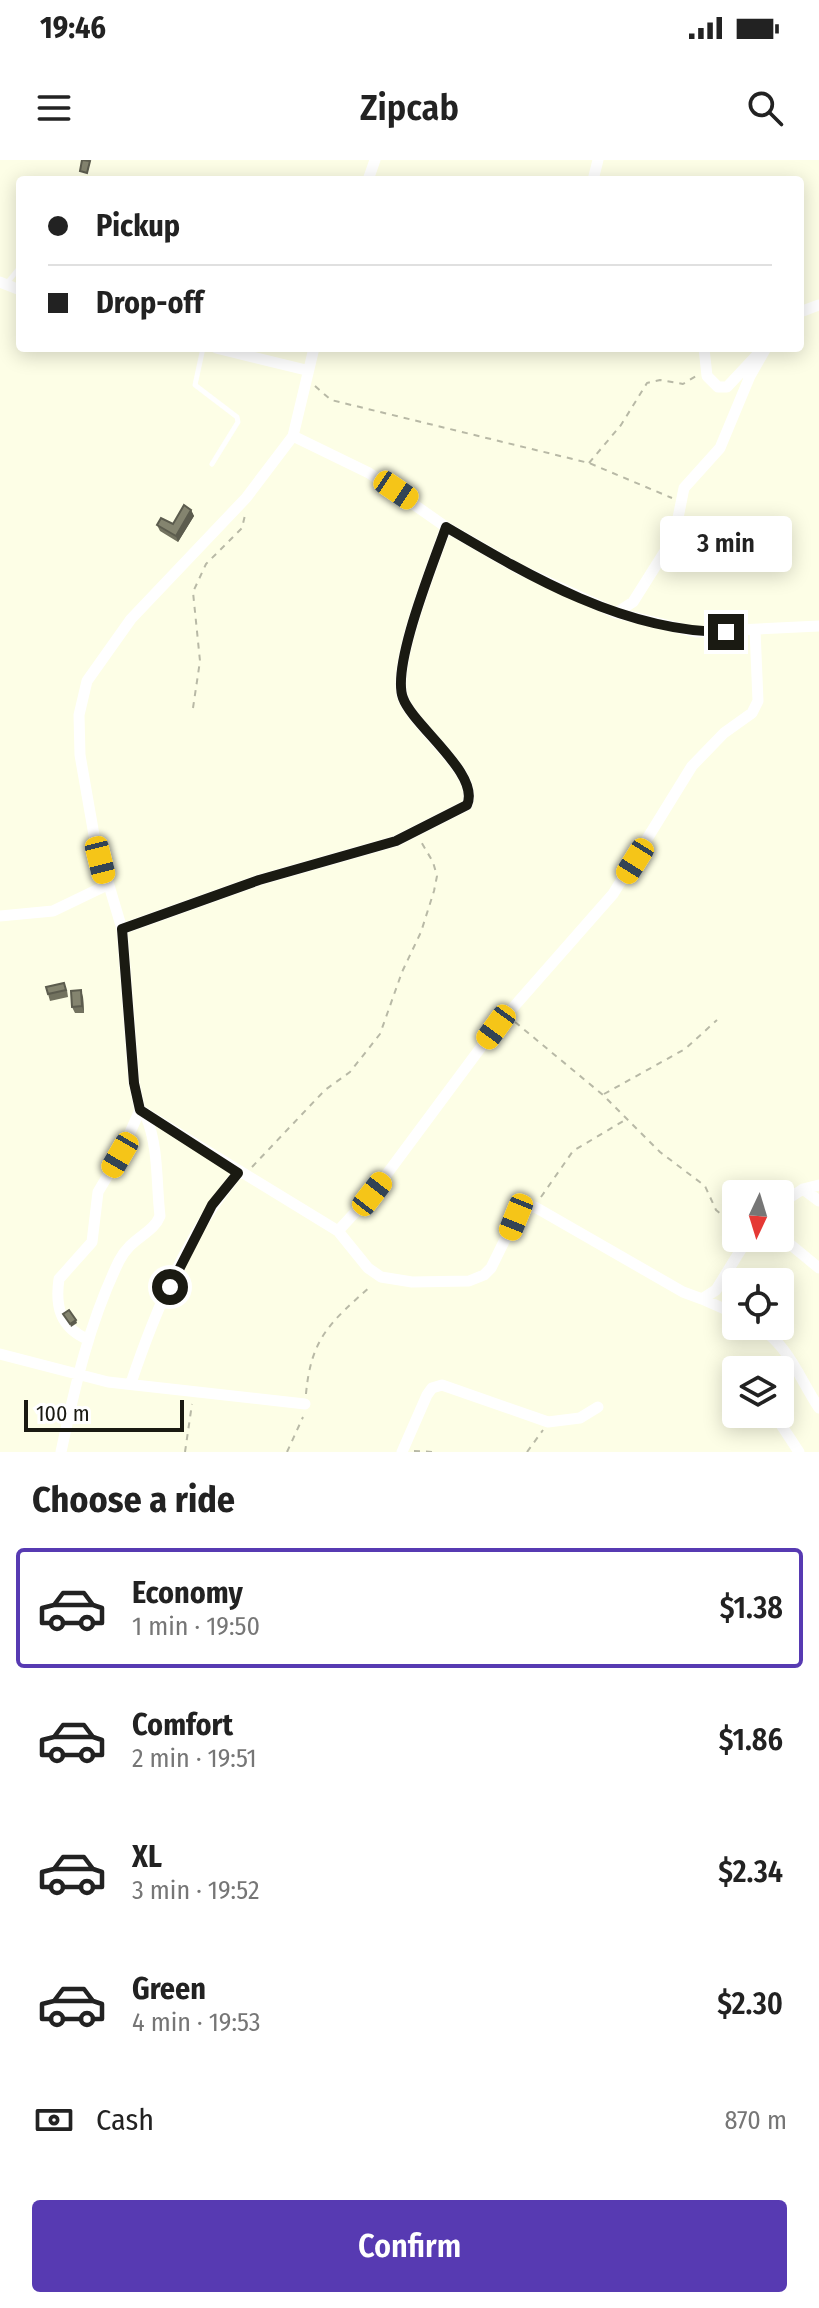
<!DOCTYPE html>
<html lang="en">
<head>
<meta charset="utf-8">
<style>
	body { margin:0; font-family:"Fira Sans Condensed",sans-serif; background:#f2f2f2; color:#222; height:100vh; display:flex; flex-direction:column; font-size:30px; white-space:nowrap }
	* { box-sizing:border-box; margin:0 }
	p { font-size:26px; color:#767676 }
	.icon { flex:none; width:44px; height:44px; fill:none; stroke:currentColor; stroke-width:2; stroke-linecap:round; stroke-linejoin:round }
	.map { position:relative; height:1292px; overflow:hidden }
	.panel { display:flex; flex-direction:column; background:#fff; flex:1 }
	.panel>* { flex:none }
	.guide { position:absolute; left:16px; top:16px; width:788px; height:176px; border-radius:8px; box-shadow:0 4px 20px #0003; display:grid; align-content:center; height:176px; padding:0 32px; background:#fff }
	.needle { width:52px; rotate:184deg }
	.controls { position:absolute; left:722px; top:1020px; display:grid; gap:16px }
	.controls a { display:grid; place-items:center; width:72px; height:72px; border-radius:8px; background:#fff; box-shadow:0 4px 20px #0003; font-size:40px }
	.scale { position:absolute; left:24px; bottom:20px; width:160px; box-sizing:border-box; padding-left:8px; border:4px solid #1a1a12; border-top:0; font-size:22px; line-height:28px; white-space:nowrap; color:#1a1a12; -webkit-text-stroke:6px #fff; paint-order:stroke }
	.end { position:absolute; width:36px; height:36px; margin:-18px; border:10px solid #1a1a12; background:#fff; box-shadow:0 0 0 4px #fff }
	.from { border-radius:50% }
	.bubble { position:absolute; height:56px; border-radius:8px; background:#fff; box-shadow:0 4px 20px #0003; font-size:26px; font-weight:600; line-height:56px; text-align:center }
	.car { position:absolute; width:24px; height:48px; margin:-24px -12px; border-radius:10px; box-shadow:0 0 6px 2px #0007; background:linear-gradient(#f5c518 24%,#345 0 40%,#f5c518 0 76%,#345 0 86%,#f5c518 0) }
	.guide b { display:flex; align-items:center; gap:28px; height:76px; font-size:30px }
	.guide b+b { border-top:2px solid #e0e0e0 }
	.guide i { width:20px; height:20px; background:#222 }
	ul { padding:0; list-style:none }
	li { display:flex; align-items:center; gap:24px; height:120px; margin:0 16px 12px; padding:0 16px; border:4px solid transparent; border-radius:8px }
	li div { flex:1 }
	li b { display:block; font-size:30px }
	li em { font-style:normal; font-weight:600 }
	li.selected { border-color:#573ab2 }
	li>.icon { width:72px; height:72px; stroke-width:1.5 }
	h2 { padding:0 32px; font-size:36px; line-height:96px }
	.pay { display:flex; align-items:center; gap:20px; height:88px; padding:0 32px; font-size:30px }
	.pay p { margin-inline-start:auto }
	.primary-button { display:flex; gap:16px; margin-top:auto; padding:16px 32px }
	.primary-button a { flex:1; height:92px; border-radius:8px; background:#573ab2; color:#fff; font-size:32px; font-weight:600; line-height:92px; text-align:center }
	.status { display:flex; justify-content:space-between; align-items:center; height:56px; padding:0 40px; background:#fff; direction:ltr }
	.status svg { height:22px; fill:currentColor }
	header { display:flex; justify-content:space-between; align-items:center; height:104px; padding:0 32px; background:#fff; font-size:36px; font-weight:600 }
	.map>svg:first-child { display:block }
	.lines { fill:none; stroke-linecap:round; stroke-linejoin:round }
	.path { stroke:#b8b9a6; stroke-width:2; stroke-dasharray:6 6; stroke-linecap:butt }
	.service { stroke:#fff; stroke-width:5 }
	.minor { stroke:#fff; stroke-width:11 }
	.wall { fill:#72725f }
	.shaded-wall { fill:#5c5c4e }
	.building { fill:#84846f; stroke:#5c5c4e; stroke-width:2 }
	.route { stroke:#1a1a12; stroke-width:10 }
</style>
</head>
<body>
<div class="status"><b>19:46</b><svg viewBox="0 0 49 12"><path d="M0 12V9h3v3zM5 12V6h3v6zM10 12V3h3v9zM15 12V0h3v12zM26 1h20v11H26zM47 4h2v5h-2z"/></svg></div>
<header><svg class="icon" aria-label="menu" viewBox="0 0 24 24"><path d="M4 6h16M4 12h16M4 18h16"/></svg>Zipcab<svg class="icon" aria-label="search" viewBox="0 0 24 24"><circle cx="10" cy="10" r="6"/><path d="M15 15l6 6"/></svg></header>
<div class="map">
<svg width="819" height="1292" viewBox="0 0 819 1292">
	<rect width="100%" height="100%" fill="#fdfee6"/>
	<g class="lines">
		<path class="path" d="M315,226l16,14 258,63 83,35
			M589,303l32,-38 26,-42 13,-3 23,4 13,-8
			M193,548l7,-47 -7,-69 13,-28 36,-36 3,-13
			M515,862l88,73 57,57 45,34 11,24 20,16
			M604,934l81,-45 32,-29
			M252,1007l73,-77 25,-18 30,-38 22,-62 19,-40 13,-41 3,-15 -4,-14 -13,-22
			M541,1037l32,-46 52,-31
			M306,1234c5,-57 25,-72 66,-109
			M414,1291l20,1
			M185,1292l7,-48
			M287,1292l16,-35
			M527,1292l16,-22"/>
		<path class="service" d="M7,123l13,-16
			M203,188l-8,37 42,32 1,5 -26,42"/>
		<path class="minor" d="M368,20l7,-20
			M593,20l5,-20
			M0,122l20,8
			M800,152l19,-7
			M216,188l90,22
			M314,188l-21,88 -47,62 -115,121 -44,62 -8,34 1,40 14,80 28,94 12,154 6,27 198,121 30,37 13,9 31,5 57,-1 15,-6 7,-7 25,-51 8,-9 11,-1 148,85 19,7 14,-9 32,-52
			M704,188l3,28 11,11h9l29,-31
			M293,276l76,37 77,54 73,42 97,44 80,19 123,-6
			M616,453l17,-11 34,-54 8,-15 9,-45 36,-40 30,-72 16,-28
			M0,756l53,-5 54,-26
			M122,769l137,-49 137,-39 71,-36c14,-31 -54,-78 -64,-107 -12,-32 31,-136 43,-171
			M803,1029l16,12
			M780,1044l23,-15 16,-4
			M338,1071l34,-37 124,-167 117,-133 79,-128 32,-33 28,-20 6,-12 -3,-71
			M780,1076l39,32
			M702,1139l34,15
			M758,1166c32,21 41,52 61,82
			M87,1179c-27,-12 -32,-33 -28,-60l33,-37 6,-50 22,-37 20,-45
			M0,1194l108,28 197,22
			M131,1223c25,-75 57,-149 107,-210
			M774,1254l25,38
			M61,1292c14,-66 28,-129 58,-191 12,-24 34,-27 41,-45 -4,-34 -1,-67 -14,-100
			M402,1292l25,-57 5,-7 10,-3 106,37 32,-4 18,-11"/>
	</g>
	<path class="wall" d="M191,350l3,6 -16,26 -18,-11 -3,-6 16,-1z
		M67,830l1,7 -18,4 -2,-7z
		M83,837l1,16h-9l-3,-6z"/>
	<path class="shaded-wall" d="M191,350l3,6 -16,26 -2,-6z
		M81,830l2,7 1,16 -2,-7z
		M76,1160l1,3 -6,4 -1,-3z"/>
	<path class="building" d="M82,0l8,1 -3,12 -7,-2z
		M184,345l7,5 -15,26 -19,-11 4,-7 12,6z
		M64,823l2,7 -18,4 -2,-7z
		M81,830l1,16 -10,1 -1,-16z
		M69,1150l7,10 -6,4 -7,-10z"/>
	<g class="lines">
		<path class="route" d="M170,1127l42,-82 26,-32 -98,-63 -6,-27 -12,-154 137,-49 137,-39 71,-36c14,-31 -54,-79 -64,-107 -12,-32 31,-136 43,-171 85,50 179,105 280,105"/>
	</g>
</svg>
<div class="controls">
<a><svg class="needle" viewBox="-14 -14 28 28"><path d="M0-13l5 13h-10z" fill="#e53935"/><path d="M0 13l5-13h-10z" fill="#767676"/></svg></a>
<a><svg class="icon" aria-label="locate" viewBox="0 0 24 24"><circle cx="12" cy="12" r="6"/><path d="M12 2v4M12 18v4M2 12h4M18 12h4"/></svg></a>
<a><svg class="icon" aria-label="layers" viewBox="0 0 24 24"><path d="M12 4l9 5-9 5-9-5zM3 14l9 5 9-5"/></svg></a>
</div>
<div class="scale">100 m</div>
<i class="end from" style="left:170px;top:1127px"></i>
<i class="end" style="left:726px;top:472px"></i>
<div class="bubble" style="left:660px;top:356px;width:132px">3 min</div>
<i class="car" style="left:396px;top:330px;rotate:124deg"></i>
<i class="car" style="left:100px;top:700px;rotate:166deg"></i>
<i class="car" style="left:635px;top:701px;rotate:212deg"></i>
<i class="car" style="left:496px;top:867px;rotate:216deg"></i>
<i class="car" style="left:120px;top:995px;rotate:210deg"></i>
<i class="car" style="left:372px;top:1034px;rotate:38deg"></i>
<i class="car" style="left:516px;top:1057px;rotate:202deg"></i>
<div class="guide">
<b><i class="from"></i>Pickup</b>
<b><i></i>Drop-off</b>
</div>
</div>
<section class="panel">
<h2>Choose a ride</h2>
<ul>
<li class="selected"><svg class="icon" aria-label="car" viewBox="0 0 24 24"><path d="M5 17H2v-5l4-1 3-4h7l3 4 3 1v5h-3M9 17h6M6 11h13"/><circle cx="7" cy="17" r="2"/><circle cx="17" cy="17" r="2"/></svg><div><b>Economy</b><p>1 min · 19:50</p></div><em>$1.38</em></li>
<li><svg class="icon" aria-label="car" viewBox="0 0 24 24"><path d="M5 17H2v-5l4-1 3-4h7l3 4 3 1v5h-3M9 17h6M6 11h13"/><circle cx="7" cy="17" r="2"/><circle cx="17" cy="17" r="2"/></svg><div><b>Comfort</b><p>2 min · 19:51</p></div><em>$1.86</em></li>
<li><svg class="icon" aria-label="car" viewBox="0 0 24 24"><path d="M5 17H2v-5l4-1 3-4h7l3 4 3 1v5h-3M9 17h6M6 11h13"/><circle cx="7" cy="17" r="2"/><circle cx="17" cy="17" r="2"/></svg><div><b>XL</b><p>3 min · 19:52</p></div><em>$2.34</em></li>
<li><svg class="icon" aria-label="car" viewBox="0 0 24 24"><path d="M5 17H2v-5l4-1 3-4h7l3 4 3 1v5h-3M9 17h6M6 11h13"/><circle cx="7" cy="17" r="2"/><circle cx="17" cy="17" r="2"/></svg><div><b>Green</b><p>4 min · 19:53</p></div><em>$2.30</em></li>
</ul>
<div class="pay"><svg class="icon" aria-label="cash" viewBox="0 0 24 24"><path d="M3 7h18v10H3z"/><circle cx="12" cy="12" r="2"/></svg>Cash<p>870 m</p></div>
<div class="primary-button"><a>Confirm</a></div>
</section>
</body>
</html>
